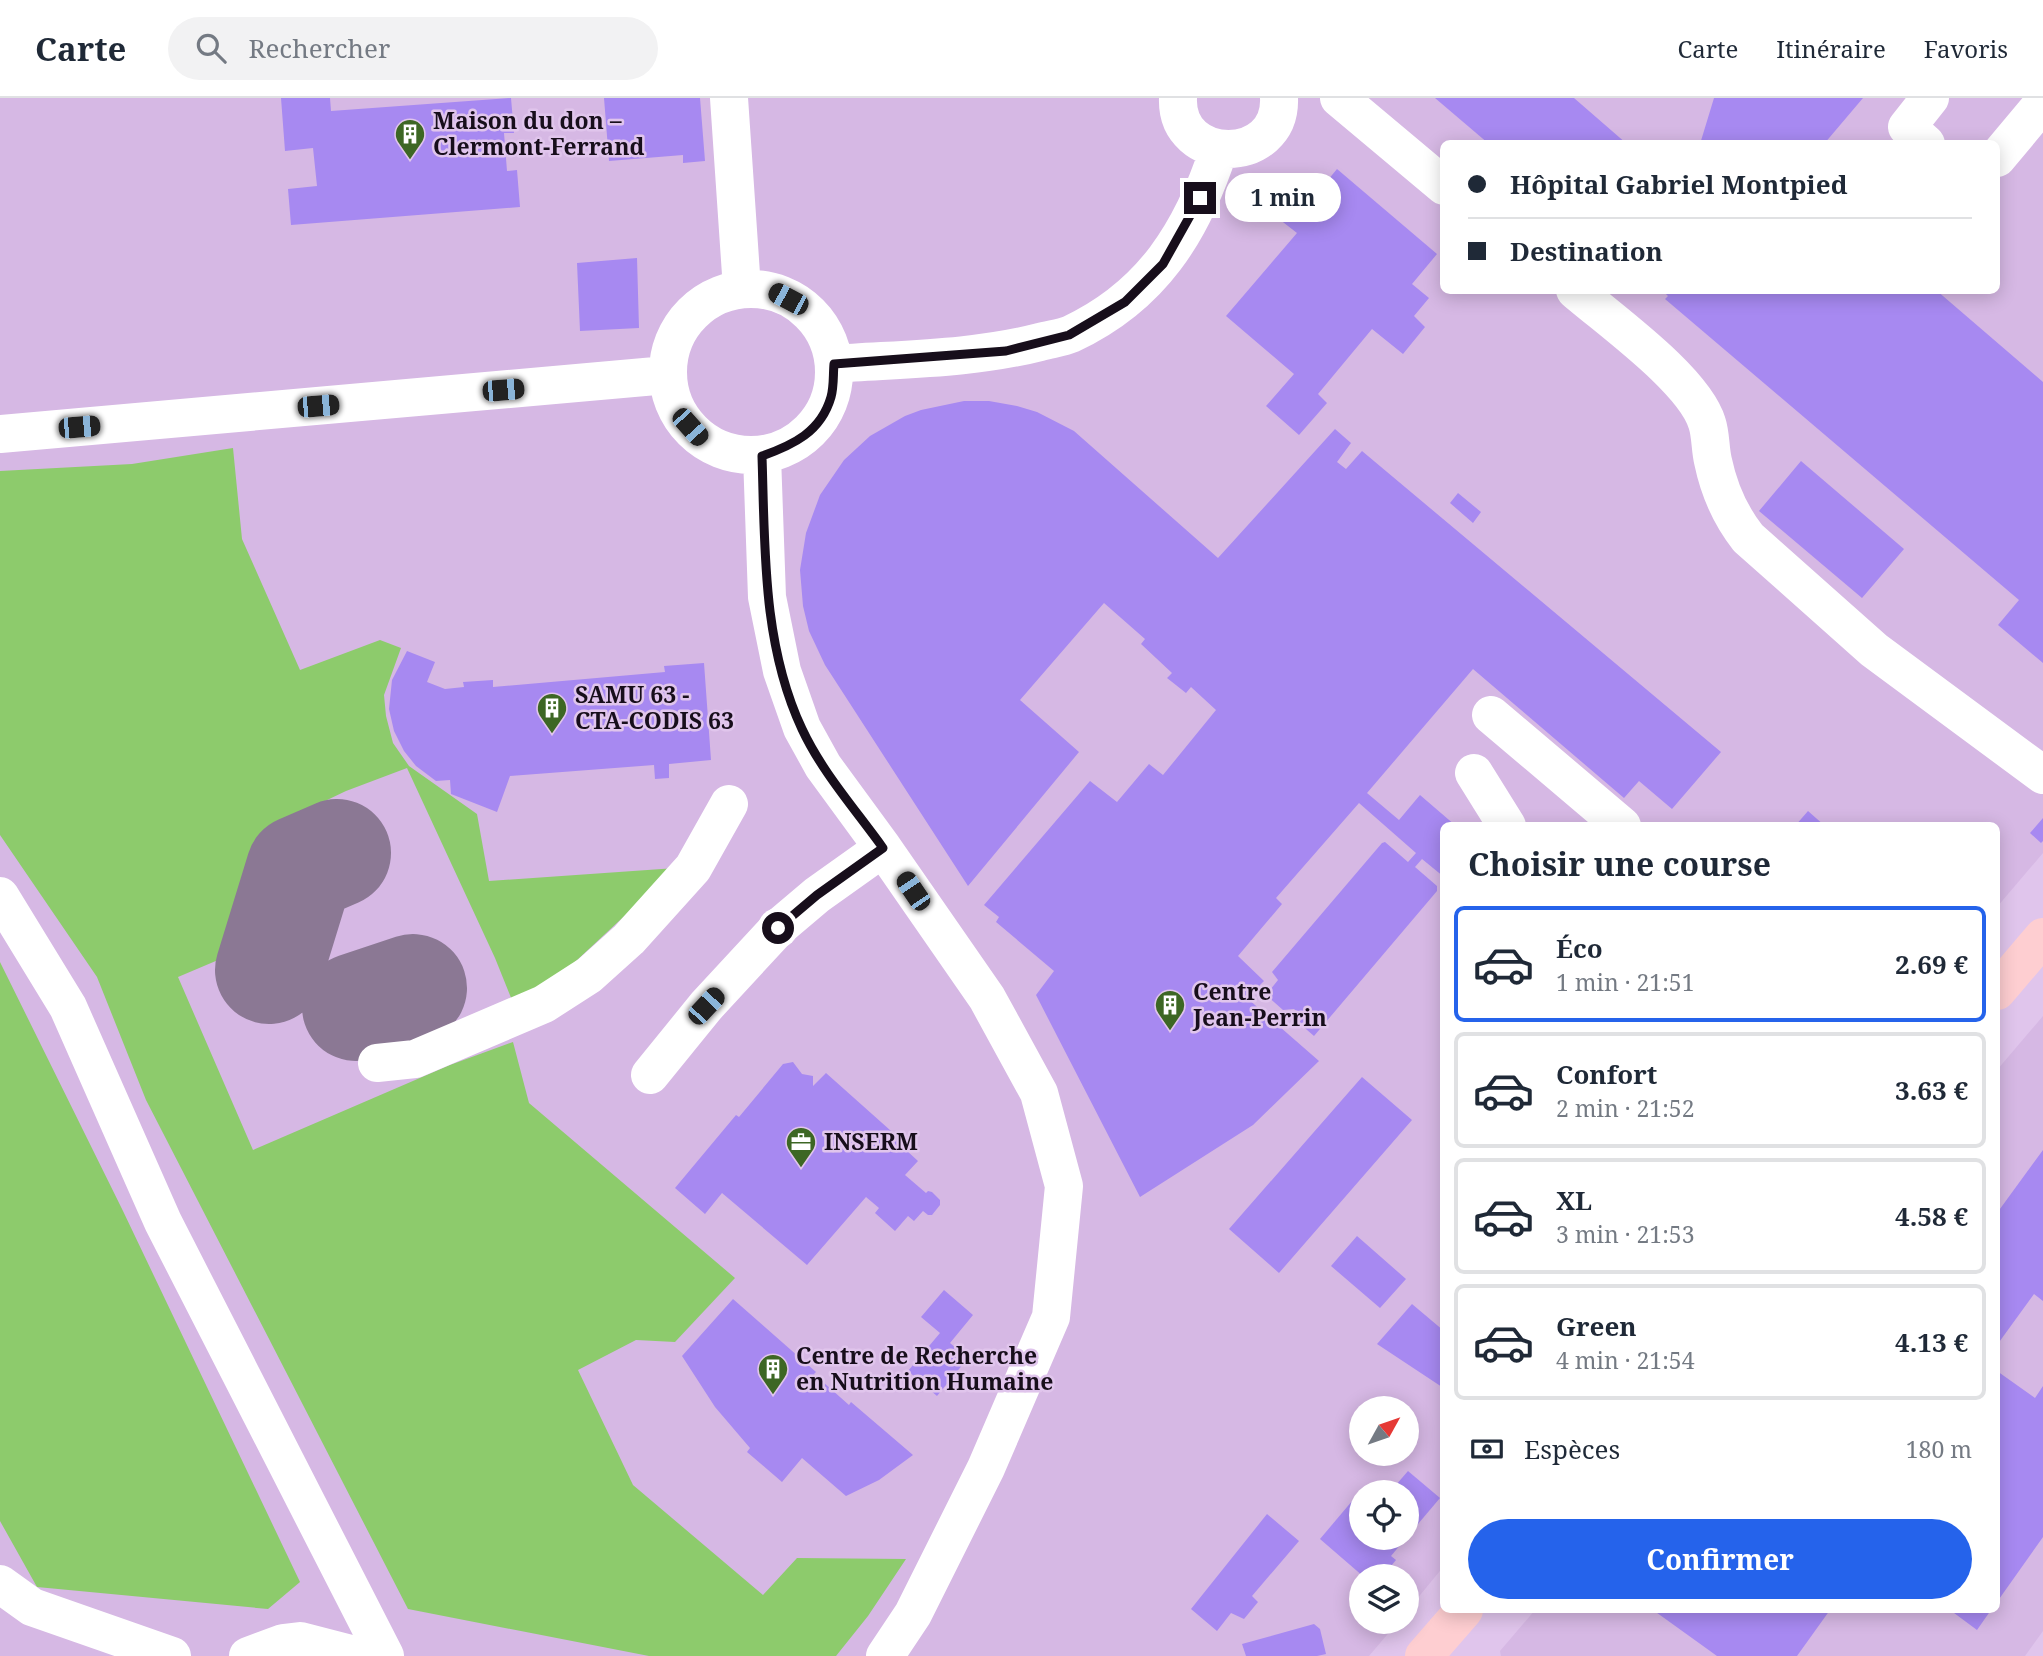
<!DOCTYPE html>
<html lang="fr">
<head>
<meta charset="utf-8">
<style>
	body { margin:0; font-family:"Noto Serif",serif; background:#f2f2f3; color:#1f2937; height:100vh; display:flex; flex-direction:column; font-size:26px; white-space:nowrap }
	* { box-sizing:border-box; margin:0 }
	p { font-size:23px; color:#747a83 }
	.icon { flex:none; width:38px; height:38px; fill:none; stroke:currentColor; stroke-width:2; stroke-linecap:round; stroke-linejoin:round }
	.map { position:relative; flex:1; overflow:hidden }
	.drawer { position:absolute; left:1440px; top:724px; width:560px; height:791px; display:flex; flex-direction:column; background:#fff; border-radius:10px; box-shadow:0 4px 18px #0003 }
	.drawer>* { flex:none }
	.top-card { position:absolute; left:1440px; top:42px; width:560px; height:154px; border-radius:10px; box-shadow:0 4px 18px #0003; display:grid; align-content:center; height:154px; padding:0 28px; background:#fff }
	.needle { width:46px; rotate:50deg }
	.controls { position:absolute; left:1349px; top:1298px; display:grid; gap:14px }
	.controls a { display:grid; place-items:center; width:70px; height:70px; border-radius:50%; background:#fff; box-shadow:0 4px 18px #0003; font-size:35px }
	.end { position:absolute; width:32px; height:32px; margin:-16px; border:9px solid #170e1b; background:#fff; box-shadow:0 0 0 4px #fff }
	.from { border-radius:50% }
	.bubble { position:absolute; height:49px; border-radius:24px; background:#fff; box-shadow:0 4px 18px #0003; font-size:23px; font-weight:700; line-height:49px; text-align:center }
	.car { position:absolute; width:21px; height:42px; margin:-21px -10px; border-radius:9px; box-shadow:0 0 5px 2px #0007; background:linear-gradient(#222 24%,#8ab4d8 0 40%,#222 0 76%,#8ab4d8 0 86%,#222 0) }
	.top-card b { display:flex; align-items:center; gap:24px; height:66px; font-size:26px }
	.top-card b+b { border-top:2px solid #e0e1e3 }
	.top-card i { width:18px; height:18px; background:#1f2937 }
	ul { padding:0; list-style:none }
	li { display:flex; align-items:center; gap:21px; height:116px; margin:0 14px 10px; padding:0 14px; border:4px solid #e0e1e3; border-radius:10px }
	li div { flex:1 }
	li b { display:block; font-size:26px }
	li em { font-style:normal; font-weight:700 }
	li.on { border-color:#2563eb }
	li>.icon { width:63px; height:63px; stroke-width:1.5 }
	h2 { padding:0 28px; font-size:32px; line-height:84px }
	.pay { display:flex; align-items:center; gap:18px; height:77px; padding:0 28px; font-size:26px }
	.pay p { margin-inline-start:auto }
	.button { display:flex; gap:14px; margin-top:auto; padding:14px 28px }
	.button a { flex:1; height:80px; border-radius:42px; background:#2563eb; color:#fff; font-size:28px; font-weight:700; line-height:80px; text-align:center }
	header { display:flex; align-items:center; gap:42px; box-sizing:border-box; height:98px; padding:0 35px; background:#fff; border-bottom:2px solid #e0e1e3 }
	header strong { font-size:33px }
	nav { display:flex; gap:38px; margin-inline-start:auto; font-size:24px }
	.search { width:490px; height:63px; background:#f2f2f3; display:flex; align-items:center; gap:18px; box-sizing:border-box; padding:0 24px; border-radius:38px; color:#747a83; font-size:26px }
	.map>svg:first-child { display:block }
	.built { fill:#d6b8e4; fill-rule:evenodd }
	.green { fill:#8dcb6c }
	.lines { fill:none; stroke-linecap:round; stroke-linejoin:round }
	.taxiway { stroke:#8b7894; stroke-width:108 }
	.building { fill:#a789f1 }
	.minor { stroke:#fff; stroke-width:38 }
	.major { stroke:#feced1; stroke-width:38 }
	.route { stroke:#170e1b; stroke-width:9 }
	.labels { text-anchor:middle; stroke-width:5; stroke-linejoin:round; paint-order:stroke }
	.poi-label { font-size:23px; font-weight:bold; fill:#170e1b; stroke:#e0c5ec; text-anchor:start }
</style>
</head>
<body>
<header>
<strong>Carte</strong>
<div class="search"><svg class="icon" aria-label="search" viewBox="0 0 24 24"><circle cx="10" cy="10" r="6"/><path d="M15 15l6 6"/></svg>Rechercher</div>
<nav><a>Carte</a><a>Itinéraire</a><a>Favoris</a></nav>
</header>
<div class="map">
<svg width="2043" height="1558" viewBox="0 0 2043 1558">
	<rect width="100%" height="100%" fill="#e0c5ec"/>
	<path class="built" d="M0,0h2043v755l-46,54v-81h-553v740l-37,45v-34h-45v45h36l-29,34h-1369zM1444,46h553v146h-553zM1362,1311h45v45h-45zM1362,1395h45v45h-45z
		M2043,918v615l-18,25h-524l-1,-5 35,-41h462v-540z"/>
	<path class="green" d="M233,350l9,91 58,131 80,-30 21,8 -17,47 2,21 7,27 16,23 68,48 12,67 187,-13 -158,147 -23,-57 -88,-190 -61,23 -65,31 -44,130 -59,25 75,173 197,-85 63,-23 16,61 206,175 -60,64 -39,-2 -58,30 55,115 130,110 34,-37 109,1 -38,57 -32,40h-187l-241,-47 -262,-509 -49,-123 -97,-142v-364l132,-7z
		M0,864l123,249 177,371 -32,27 -231,-22 -37,-66z"/>
	<g class="lines">
		<path class="taxiway" d="M269,872l31,-101 37,-16
			M356,909l57,-19"/>
	</g>
	<path class="building" d="M281,0h49l1,13 180,-13 3,35h-10l3,38 10,-1 3,37 -229,18 -3,-36 29,-3 -4,-38 -28,3z
		M604,0h96l5,63 -22,2v-8l-74,6z
		M1435,0h139l53,46h-138z
		M1714,0h149l-39,46h-124z
		M1337,71l100,85 -25,30 17,14 -15,18 11,11 -22,27 -31,-25 -54,65 9,9 -28,32 -33,-29 28,-32 -68,-58 71,-83 -27,-21 16,-19 18,16z
		M637,160l2,70 -59,3 -3,-68z
		M1662,192h274l107,92v281l-45,-38 21,-25 -354,-301 3,-3z
		M964,303h25l28,5 20,6 37,19 144,127 117,-129 16,14 -14,19 9,7 16,-18 359,301 -49,57 -33,-28 -15,17 -151,-129 -106,124 32,27 21,-25 36,31h-12v51l-22,-18 -7,8 22,19v5l-123,145 -15,-13 4,-6 -9,-8 -11,1 -17,-15 12,-15 -6,-8 110,-129 3,-1 23,20 8,-9 -57,-50 -83,95 6,6 -44,52 26,25 -17,17 72,63 -66,64 -113,72 -104,-202 18,-24 -58,-49 3,-5 -15,-12 106,-124 27,21 32,-38 14,11 53,-65 -25,-23 -5,6 -19,-15 5,-5 -31,-29 4,-5 -41,-36 -84,97 59,52 -111,134 -143,-221 -16,-34 -6,-25 -3,-36 6,-37 14,-38 24,-35 26,-24 35,-20 16,-6z
		M1801,363l103,88 -42,49 -103,-87z
		M1458,395l23,19 -8,11 -23,-20z
		M407,553l28,11 -8,20 18,7 19,-2 -1,-5 30,-2v7l172,-15 -1,-6 40,-3 7,97 -42,4v14l-14,1 -1,-14 -144,11 -13,36 -46,-18 -1,-14 -14,1 -20,-15 -12,-15 -10,-20 -5,-22 3,-29z
		M1808,713l17,15h-30z
		M2043,720v23l-2,2 -11,-10z
		M793,964l9,12 11,2v10l13,-13 83,74 -3,3 12,11 -13,14 21,18 2,-2 4,1 8,8v5l-8,10h-4l-5,-4 -9,10 -6,-5 -13,15 -20,-18 4,-5 -13,-11 -59,68 -85,-72 -17,21 -30,-26 61,-73 3,2 44,-53z
		M1362,979l50,43 -133,153 -50,-44z
		M2043,1052v151l-9,-7 -37,51v-132z
		M1357,1138l49,43 -26,29 -49,-42z
		M944,1192l29,25 -23,28 18,15 -31,38 -29,-25 32,-38 -19,-16z
		M733,1201l83,73 -2,2 35,31 2,-3 62,53 -34,25 -33,16 -44,-38 -20,24 -35,-30 3,-4 -35,-41 -33,-51z
		M1412,1206l32,27 -2,56 -65,-43z
		M1997,1273l38,27 8,-12v151l-46,65z
		M1408,1373l32,27 -33,39v-44h-18z
		M1358,1396l4,3v41h44l-15,18 5,4 -14,17 -10,-9 -8,9 -44,-38z
		M1267,1416l32,27 -47,55 6,6 -14,17 -13,-6 -14,18 -26,-22z
		M1653,1512h177l-33,46h-80z
		M1950,1512h41l-14,20z
		M1314,1526l6,5 6,25 -9,2h-71l-4,-12z"/>
	<g class="lines">
		<path class="minor" d="M729,0l13,191
			M1178,0c-3,68 104,68 101,0
			M1339,0l105,88
			M1926,46l-19,-17 23,-29
			M1997,60l46,-55
			M668 274a83 83 0 1 1 166 0a83 83 0 1 1-166 0Z
			M1575,192c36,31 119,90 132,133 4,12 3,26 6,38 6,29 17,54 35,77l126,112 169,125
			M834,266c68,-5 140,-5 206,-22 10,-3 22,-4 31,-8 81,-38 121,-102 148,-185
			M0,336l667,-59
			M762,358l5,141 15,74 20,57 21,38 60,82 104,150 52,95 25,93 -13,131 -65,151 -73,146 -28,42
			M1491,617l131,111
			M1474,675l33,53
			M0,798l68,111 95,215 222,434
			M377,965l38,-4 129,-55 45,-29 40,-36 64,-71 36,-64
			M650,977l56,-69 72,-78 39,-33 66,-47
			M0,1486l32,23 140,49
			M248,1558l35,-13 17,-2 58,15"/>
		<path class="major" d="M1997,893l46,-54
			M1424,1558l40,-46"/>
	</g>
	<g class="lines">
		<path class="route" d="M778,830l39,-33 66,-47c-28,-39 -61,-76 -81,-119 -40,-85 -37,-183 -40,-273 31,-11 59,-24 69,-59 3,-10 2,-23 3,-33l172,-13 63,-16 56,-33 38,-38 37,-66"/>
	</g>
	<defs>
		<g id="building-pin" transform="scale(1.575)"><path d="M0 17L-7.5 6A9.5 9.5 0 1 1 7.5 6Z" fill="#3d6724" stroke="#e0c5ec"/><path d="M-4-6H4V6H1V3H-1V6H-4ZM-2.5-4.3h1.7v1.8h-1.7ZM.8-4.3h1.7v1.8H.8ZM-2.5-1h1.7V.8h-1.7ZM.8-1h1.7V.8H.8Z" fill="#fff"/></g>
		<g id="office-pin" transform="scale(1.575)"><path d="M0 17L-7.5 6A9.5 9.5 0 1 1 7.5 6Z" fill="#3d6724" stroke="#e0c5ec"/><path d="M-6-3h4V-5.5h4V-3h4V5H-6ZM-1-4.5V-3h2v-1.5ZM-6 0V1H6V0Z" fill="#fff"/></g>
	</defs>
	<g fill-rule="evenodd">
		<use href="#building-pin" x="410" y="36"/>
		<use href="#building-pin" x="552" y="610"/>
		<use href="#building-pin" x="1170" y="907"/>
		<use href="#office-pin" x="801" y="1044"/>
		<use href="#building-pin" x="773" y="1271"/>
	</g>
	<g class="labels">
		<g class="poi-label">
			<text x="433" y="31">Maison du don –<tspan x="433" dy="26">Clermont-Ferrand</tspan></text>
			<text x="575" y="605">SAMU 63 -<tspan x="575" dy="26">CTA-CODIS 63</tspan></text>
			<text x="1193" y="902">Centre<tspan x="1193" dy="26">Jean-Perrin</tspan></text>
			<text x="824" y="1052">INSERM</text>
			<text x="796" y="1266">Centre de Recherche<tspan x="796" dy="26">en Nutrition Humaine</tspan></text>
		</g>
	</g>
</svg>
<div class="controls">
<a><svg class="needle" viewBox="-14 -14 28 28"><path d="M0-13l5 13h-10z" fill="#e53935"/><path d="M0 13l5-13h-10z" fill="#747a83"/></svg></a>
<a><svg class="icon" aria-label="locate" viewBox="0 0 24 24"><circle cx="12" cy="12" r="6"/><path d="M12 2v4M12 18v4M2 12h4M18 12h4"/></svg></a>
<a><svg class="icon" aria-label="layers" viewBox="0 0 24 24"><path d="M12 4l9 5-9 5-9-5zM3 14l9 5 9-5"/></svg></a>
</div>
<i class="end from" style="left:778px;top:830px"></i>
<i class="end" style="left:1200px;top:100px"></i>
<div class="bubble" style="left:1225px;top:75px;width:116px">1 min</div>
<i class="car" style="left:788px;top:201px;rotate:298deg"></i>
<i class="car" style="left:503px;top:292px;rotate:85deg"></i>
<i class="car" style="left:318px;top:308px;rotate:85deg"></i>
<i class="car" style="left:79px;top:329px;rotate:85deg"></i>
<i class="car" style="left:690px;top:329px;rotate:138deg"></i>
<i class="car" style="left:913px;top:793px;rotate:326deg"></i>
<i class="car" style="left:706px;top:908px;rotate:43deg"></i>
<div class="top-card">
<b><i class="from"></i>Hôpital Gabriel Montpied</b>
<b><i></i>Destination</b>
</div>
<section class="drawer">
<h2>Choisir une course</h2>
<ul>
<li class="on"><svg class="icon" aria-label="car" viewBox="0 0 24 24"><path d="M5 17H2v-5l4-1 3-4h7l3 4 3 1v5h-3M9 17h6M6 11h13"/><circle cx="7" cy="17" r="2"/><circle cx="17" cy="17" r="2"/></svg><div><b>Éco</b><p>1 min · 21:51</p></div><em>2.69 €</em></li>
<li><svg class="icon" aria-label="car" viewBox="0 0 24 24"><path d="M5 17H2v-5l4-1 3-4h7l3 4 3 1v5h-3M9 17h6M6 11h13"/><circle cx="7" cy="17" r="2"/><circle cx="17" cy="17" r="2"/></svg><div><b>Confort</b><p>2 min · 21:52</p></div><em>3.63 €</em></li>
<li><svg class="icon" aria-label="car" viewBox="0 0 24 24"><path d="M5 17H2v-5l4-1 3-4h7l3 4 3 1v5h-3M9 17h6M6 11h13"/><circle cx="7" cy="17" r="2"/><circle cx="17" cy="17" r="2"/></svg><div><b>XL</b><p>3 min · 21:53</p></div><em>4.58 €</em></li>
<li><svg class="icon" aria-label="car" viewBox="0 0 24 24"><path d="M5 17H2v-5l4-1 3-4h7l3 4 3 1v5h-3M9 17h6M6 11h13"/><circle cx="7" cy="17" r="2"/><circle cx="17" cy="17" r="2"/></svg><div><b>Green</b><p>4 min · 21:54</p></div><em>4.13 €</em></li>
</ul>
<div class="pay"><svg class="icon" aria-label="cash" viewBox="0 0 24 24"><path d="M3 7h18v10H3z"/><circle cx="12" cy="12" r="2"/></svg>Espèces<p>180 m</p></div>
<div class="button"><a>Confirmer</a></div>
</section>
</div>
</body>
</html>
